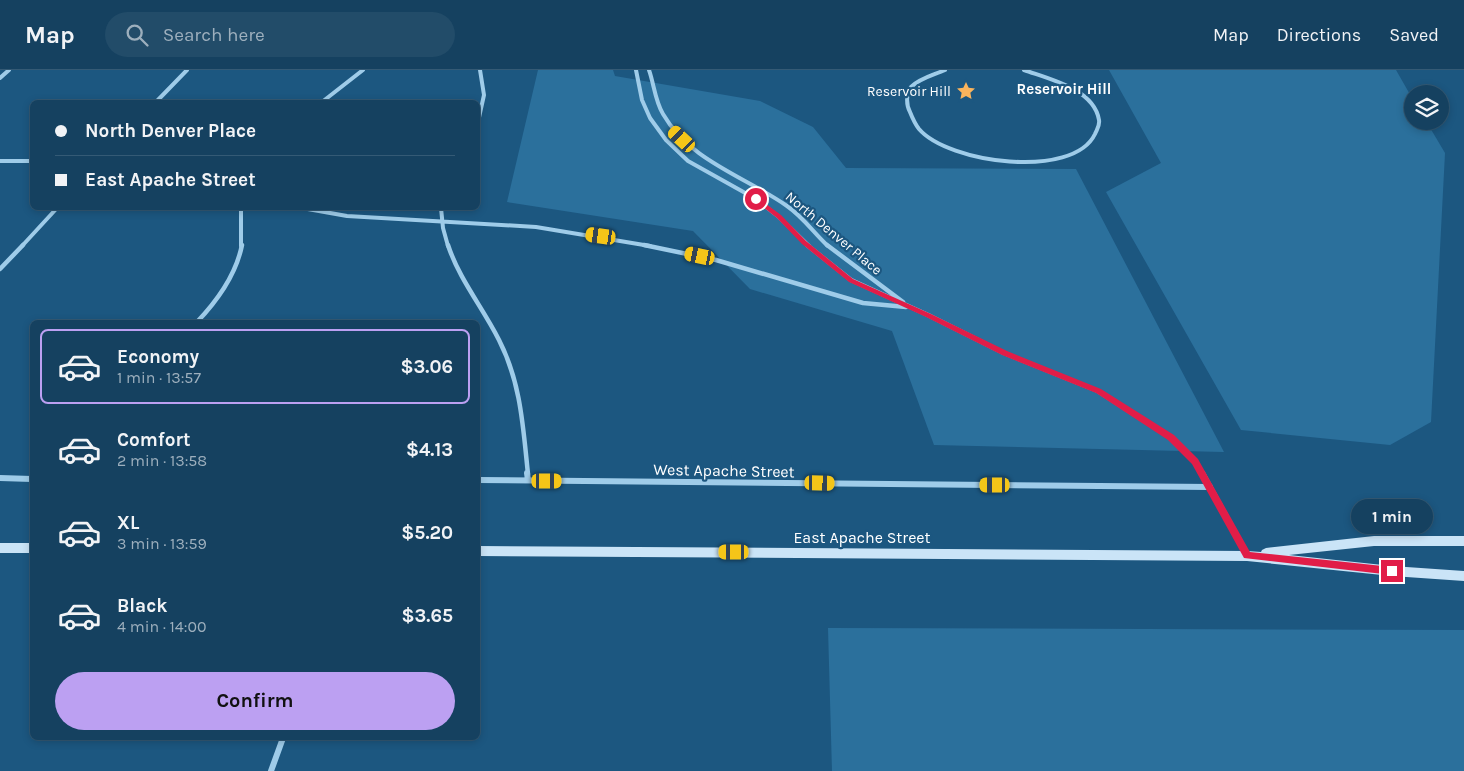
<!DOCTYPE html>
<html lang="en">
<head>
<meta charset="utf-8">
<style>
	body { margin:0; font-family:Karla,sans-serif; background:#224c69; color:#f1f3f6; height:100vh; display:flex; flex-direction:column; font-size:19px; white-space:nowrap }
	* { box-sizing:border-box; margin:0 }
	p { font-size:16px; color:#9dafbd }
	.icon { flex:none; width:28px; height:28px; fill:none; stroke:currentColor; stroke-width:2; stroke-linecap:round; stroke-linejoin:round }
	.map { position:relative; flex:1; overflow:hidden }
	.details { position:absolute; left:30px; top:250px; width:450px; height:420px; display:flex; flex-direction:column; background:#154160; border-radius:8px; box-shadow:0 2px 8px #0003,0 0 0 1px #345a75 }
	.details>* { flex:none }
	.hud { position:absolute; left:30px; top:30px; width:450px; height:110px; border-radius:8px; box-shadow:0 2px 8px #0003,0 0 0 1px #345a75; display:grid; align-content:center; height:110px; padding:0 25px; background:#154160 }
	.tools { position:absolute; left:1404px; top:15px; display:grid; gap:10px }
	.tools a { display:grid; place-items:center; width:45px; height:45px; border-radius:50%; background:#154160; box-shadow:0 2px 8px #0003,0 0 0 1px #345a75; font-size:25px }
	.end { position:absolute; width:22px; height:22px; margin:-11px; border:6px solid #e11d48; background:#fff; box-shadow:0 0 0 2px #fff }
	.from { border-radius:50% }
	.bubble { position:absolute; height:35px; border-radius:18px; background:#154160; box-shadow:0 2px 8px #0003,0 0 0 1px #345a75; font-size:16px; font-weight:700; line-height:35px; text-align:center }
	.car { position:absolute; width:15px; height:30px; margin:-15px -8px; border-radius:6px; box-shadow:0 0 4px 1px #0007; background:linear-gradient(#f5c518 24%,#345 0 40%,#f5c518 0 76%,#345 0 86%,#f5c518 0) }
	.hud b { display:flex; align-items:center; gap:18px; height:48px; font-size:19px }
	.hud b+b { border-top:1px solid #345a75 }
	.hud i { width:12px; height:12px; background:#f1f3f6 }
	ul { padding:9px 0 0; list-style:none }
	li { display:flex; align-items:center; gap:15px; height:75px; margin:0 10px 8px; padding:0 15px; border:2px solid transparent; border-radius:8px }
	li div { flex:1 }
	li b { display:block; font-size:19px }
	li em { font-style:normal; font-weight:700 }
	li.selected { border-color:#bca0f2 }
	li>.icon { width:45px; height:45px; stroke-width:1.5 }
	.button { display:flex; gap:10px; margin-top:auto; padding:10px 25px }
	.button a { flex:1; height:58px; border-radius:30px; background:#bca0f2; color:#111; font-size:20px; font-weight:700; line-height:58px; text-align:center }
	header { display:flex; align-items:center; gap:30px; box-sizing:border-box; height:70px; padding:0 25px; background:#154160; border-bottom:1px solid #345a75 }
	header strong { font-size:24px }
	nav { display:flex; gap:28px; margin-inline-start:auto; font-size:18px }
	.search { width:350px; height:45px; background:#224c69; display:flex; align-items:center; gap:12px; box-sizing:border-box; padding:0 18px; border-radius:28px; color:#9dafbd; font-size:19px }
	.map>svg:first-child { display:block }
	.green { fill:#2b709c }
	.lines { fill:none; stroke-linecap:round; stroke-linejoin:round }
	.street-far2 { stroke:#9fcce9; stroke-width:4 }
	.street-far1 { stroke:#9fcce9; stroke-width:4.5 }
	.street { stroke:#9fcce9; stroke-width:6 }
	.secondary { fill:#cae4f7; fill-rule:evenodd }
	.route { fill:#e11d48 }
	.labels { text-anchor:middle; stroke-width:4.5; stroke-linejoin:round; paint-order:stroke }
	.far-poi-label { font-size:14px; fill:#fff; stroke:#1c5780; text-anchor:end }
	.far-street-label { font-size:14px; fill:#fff; stroke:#1c5780 }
	.far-neighbourhood-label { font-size:15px; font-weight:bold; fill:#fff; stroke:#1c5780 }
	.street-label { font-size:16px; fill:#fff; stroke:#1c5780 }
</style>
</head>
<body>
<header>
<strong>Map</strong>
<div class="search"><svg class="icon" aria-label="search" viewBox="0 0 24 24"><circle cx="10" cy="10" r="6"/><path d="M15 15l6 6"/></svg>Search here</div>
<nav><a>Map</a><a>Directions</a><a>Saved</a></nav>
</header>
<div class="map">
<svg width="1464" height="701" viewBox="0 0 1464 701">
	<rect width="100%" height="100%" fill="#1c5780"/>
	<path class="green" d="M538,0h75l2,6 145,25 53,26 33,41 230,1 148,283 -290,-7 -42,-114 -142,-42 -57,-58 -186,-29z
		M1109,0h287l16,28v23h14l19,32 -14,269 -41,23 -149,-15 -135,-238 55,-29z
		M828,558l636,2v141h-632z"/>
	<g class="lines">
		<path class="street-far2" d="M636,0l6,30 8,18 16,22 22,21 68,38 23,18 30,29
			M649,0c5,14 6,31 14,44 27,47 81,62 124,92 16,11 27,27 41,40
			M945,0c-11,5 -25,8 -34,17 -5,6 -5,18 -1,25 2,5 5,12 9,17 29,34 154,51 176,5 2,-5 5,-8 4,-14 -5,-31 -50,-41 -75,-50
			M0,8l9,-8
			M156,32l31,-32
			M322,32l41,-32
			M478,52l6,-27 -4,-25
			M0,91h32
			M241,138v38
			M302,138l45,8 189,11 114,19
			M441,138l2,20 5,18
			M22,176l35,-38"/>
		<path class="street-far1" d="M448,175c11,34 35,63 51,95 22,43 24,87 29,134
			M644,175l72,15 147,43 43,4
			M807,175l44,35 77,35 76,38 94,38 73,47 24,23 7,13
			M827,175l76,57
			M0,199l23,-24
			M197,252c21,-22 39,-47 45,-77"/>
		<path class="street" d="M527,403l1,7
			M1202,403l45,82
			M0,408l32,1
			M478,410l732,7
			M271,701l12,-33"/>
		<path class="secondary" d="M1374,466h90v10h-90l-85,9 103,11 72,5v10l-72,-5 -145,-15 -769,-5v-10l769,5 14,1 1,-2 4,-2z
			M0,473h32v10h-32z"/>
	</g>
	<path class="route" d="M754,128h4l23,17 25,26 47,38 78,35 76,37 94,38 73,46 24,24 52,93 142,15 3,1v6l-3,1 -148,-17 -52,-94 -24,-24 -72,-47 -94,-38 -76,-38 -77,-35 -47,-38 -25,-26 -23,-18z"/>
	<defs>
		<g id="sight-bare" transform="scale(1.5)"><path d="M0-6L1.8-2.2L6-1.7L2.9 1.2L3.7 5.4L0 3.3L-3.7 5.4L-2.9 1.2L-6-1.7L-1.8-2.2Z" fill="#fab45c" stroke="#1c5780" stroke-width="2.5" paint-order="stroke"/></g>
	</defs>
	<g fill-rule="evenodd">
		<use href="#sight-bare" x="966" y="21"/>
	</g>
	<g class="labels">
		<g class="far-poi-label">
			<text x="951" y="26">Reservoir Hill</text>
		</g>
		<g class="far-street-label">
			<text transform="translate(834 163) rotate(40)" y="5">North Denver Place</text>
		</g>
		<g class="far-neighbourhood-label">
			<text x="1064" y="24">Reservoir Hill</text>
		</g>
		<g class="street-label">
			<text transform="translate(724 400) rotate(1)" y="6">West Apache Street</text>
			<text x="862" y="473">East Apache Street</text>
		</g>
	</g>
</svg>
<div class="tools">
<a><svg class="icon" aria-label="layers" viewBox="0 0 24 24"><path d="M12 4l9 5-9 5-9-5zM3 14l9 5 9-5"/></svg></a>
</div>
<i class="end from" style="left:756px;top:129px"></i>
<i class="end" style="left:1392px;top:501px"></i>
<div class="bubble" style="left:1351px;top:429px;width:82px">1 min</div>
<i class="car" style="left:682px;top:69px;rotate:313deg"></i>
<i class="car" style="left:601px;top:166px;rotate:278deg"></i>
<i class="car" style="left:700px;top:186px;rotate:282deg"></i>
<i class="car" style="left:547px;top:411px;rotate:90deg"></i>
<i class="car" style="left:820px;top:413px;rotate:91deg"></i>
<i class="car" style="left:995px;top:415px;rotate:270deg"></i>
<i class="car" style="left:734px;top:482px;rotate:270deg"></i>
<div class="hud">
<b><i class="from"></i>North Denver Place</b>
<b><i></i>East Apache Street</b>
</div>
<section class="details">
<ul>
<li class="selected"><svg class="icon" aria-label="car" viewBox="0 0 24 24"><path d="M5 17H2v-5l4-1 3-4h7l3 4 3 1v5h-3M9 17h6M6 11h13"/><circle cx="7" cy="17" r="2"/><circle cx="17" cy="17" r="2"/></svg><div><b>Economy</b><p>1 min · 13:57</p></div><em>$3.06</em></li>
<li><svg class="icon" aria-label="car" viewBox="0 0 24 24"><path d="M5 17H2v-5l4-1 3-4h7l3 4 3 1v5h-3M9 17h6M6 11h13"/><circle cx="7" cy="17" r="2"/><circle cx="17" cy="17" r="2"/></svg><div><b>Comfort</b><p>2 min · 13:58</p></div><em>$4.13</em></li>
<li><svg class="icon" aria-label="car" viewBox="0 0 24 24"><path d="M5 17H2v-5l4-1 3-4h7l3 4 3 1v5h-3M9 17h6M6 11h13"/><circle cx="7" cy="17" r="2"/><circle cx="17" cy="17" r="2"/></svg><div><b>XL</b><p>3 min · 13:59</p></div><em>$5.20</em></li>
<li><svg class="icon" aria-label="car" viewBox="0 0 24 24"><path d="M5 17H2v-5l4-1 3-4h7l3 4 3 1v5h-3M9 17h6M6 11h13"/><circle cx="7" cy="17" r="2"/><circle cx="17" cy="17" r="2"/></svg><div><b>Black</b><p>4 min · 14:00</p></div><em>$3.65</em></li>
</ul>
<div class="button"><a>Confirm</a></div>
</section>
</div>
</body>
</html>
